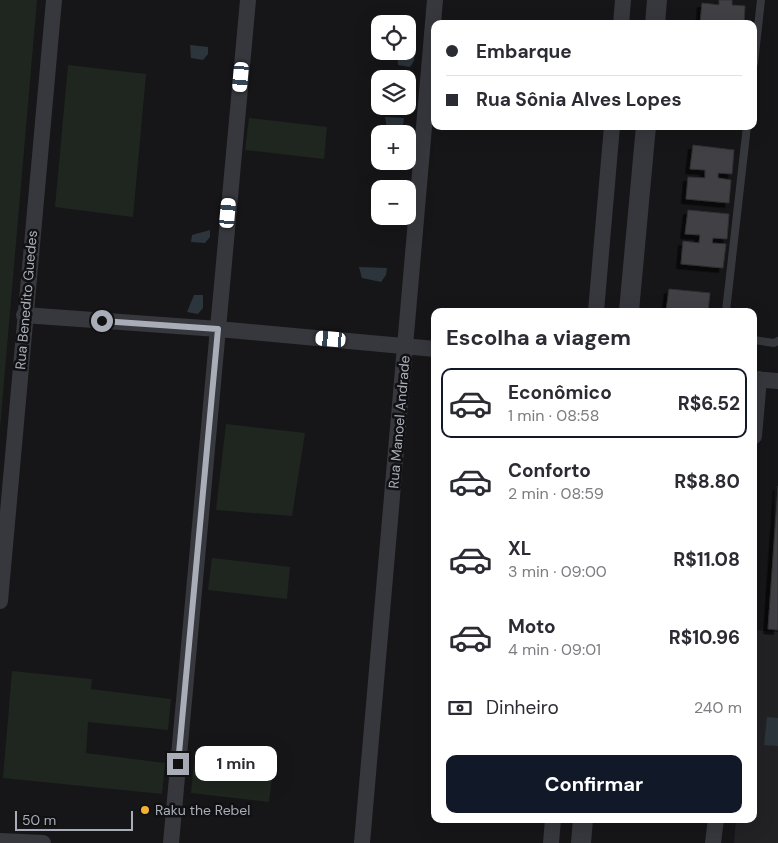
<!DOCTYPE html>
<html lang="pt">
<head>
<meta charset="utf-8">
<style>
	body { margin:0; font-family:"DM Sans",sans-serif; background:#f7f7f7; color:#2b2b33; height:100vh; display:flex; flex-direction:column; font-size:19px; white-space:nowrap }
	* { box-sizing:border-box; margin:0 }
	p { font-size:16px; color:#7c7c81 }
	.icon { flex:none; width:28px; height:28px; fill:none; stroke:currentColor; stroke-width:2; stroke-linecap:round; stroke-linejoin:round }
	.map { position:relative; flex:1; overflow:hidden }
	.sheet { position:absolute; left:431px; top:308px; width:326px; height:515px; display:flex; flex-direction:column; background:#fff; border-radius:10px; box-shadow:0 5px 20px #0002 }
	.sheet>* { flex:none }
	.guide { position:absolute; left:431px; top:20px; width:326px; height:110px; border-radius:10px; box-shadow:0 5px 20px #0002; display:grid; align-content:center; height:110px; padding:0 15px; background:#fff }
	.buttons { position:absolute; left:371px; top:15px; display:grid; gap:10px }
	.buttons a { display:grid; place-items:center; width:45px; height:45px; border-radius:10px; background:#fff; box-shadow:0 5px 20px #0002; font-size:25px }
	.scale { position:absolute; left:15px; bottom:12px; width:118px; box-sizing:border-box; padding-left:5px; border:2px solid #a8adb8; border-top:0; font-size:14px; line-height:18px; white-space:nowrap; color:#a8adb8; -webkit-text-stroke:4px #111113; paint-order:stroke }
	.end { position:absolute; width:22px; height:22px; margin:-11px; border:6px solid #a8adb8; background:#111; box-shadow:0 0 0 2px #111 }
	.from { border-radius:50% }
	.bubble { position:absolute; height:35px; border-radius:10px; background:#fff; box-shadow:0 5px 20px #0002; font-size:16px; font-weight:700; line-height:35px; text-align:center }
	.car { position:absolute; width:15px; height:30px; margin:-15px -8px; border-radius:6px; box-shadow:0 0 4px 1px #0007; background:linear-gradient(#fff 24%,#345 0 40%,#fff 0 76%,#345 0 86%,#fff 0) }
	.guide b { display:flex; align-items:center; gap:18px; height:48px; font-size:19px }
	.guide b+b { border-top:1px solid #e1e1e2 }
	.guide i { width:12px; height:12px; background:#2b2b33 }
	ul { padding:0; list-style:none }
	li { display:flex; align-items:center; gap:15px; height:70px; margin:0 10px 8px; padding:0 5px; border:2px solid transparent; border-radius:10px }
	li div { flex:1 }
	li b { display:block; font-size:19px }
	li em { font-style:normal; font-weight:700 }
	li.active { border-color:#111827 }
	li>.icon { width:45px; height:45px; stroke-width:1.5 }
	h2 { padding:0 15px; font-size:22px; line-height:60px }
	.pay { display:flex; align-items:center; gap:12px; height:55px; padding:0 15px; font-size:19px }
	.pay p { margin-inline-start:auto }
	.cta { display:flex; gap:10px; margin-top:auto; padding:10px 15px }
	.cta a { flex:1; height:58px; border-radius:10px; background:#111827; color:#fff; font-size:20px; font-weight:700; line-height:58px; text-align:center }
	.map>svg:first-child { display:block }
	.built { fill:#222225 }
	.green { fill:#1e261f }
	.water { fill:#2c353c }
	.building { fill:#404145; stroke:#303034; filter:url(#shadow) }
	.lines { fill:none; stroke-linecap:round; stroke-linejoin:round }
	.service { stroke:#37383d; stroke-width:8 }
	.minor { stroke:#37383d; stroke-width:16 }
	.tertiary { stroke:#37383d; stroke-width:20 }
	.route { stroke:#a8adb8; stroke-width:6 }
	.poi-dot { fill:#f2b134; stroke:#111113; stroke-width:2 }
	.labels { text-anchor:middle; stroke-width:5; stroke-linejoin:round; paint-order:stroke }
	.street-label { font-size:14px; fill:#a8adb8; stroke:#111113 }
	.poi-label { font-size:14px; fill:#a8adb8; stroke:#111113; text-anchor:start }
</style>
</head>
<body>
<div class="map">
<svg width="778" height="843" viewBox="0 0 778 843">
	<defs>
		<filter id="shadow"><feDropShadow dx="-4.5" dy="4.5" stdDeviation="0" flood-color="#0009"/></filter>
	</defs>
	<rect width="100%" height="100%" fill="#161618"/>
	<path class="built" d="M754,630l24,2v211h-44l2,-24h18z"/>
	<path class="green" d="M0,0h37l-37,428z
		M68,65l78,9 -13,143 -78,-10z
		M249,118l78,9 -3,32 -79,-9z
		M226,424l79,9 -13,83 -76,-6z
		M212,558l78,9 -3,32 -79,-9z
		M12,671l80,8 -1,10 80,10 -3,31 -80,-8 -2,31 79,10 -3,31 -159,-16z
		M194,761l79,9 -4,32 -78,-9z"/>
	<path class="water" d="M190,45l18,2v7l-5,6 -12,-2z
		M397,53l18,1 -1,7 -4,6 -12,-2z
		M385,117l19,1 -1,7 -5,6 -11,-2z
		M210,230v7l-5,6 -14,-1 1,-7z
		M359,267l28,1 -1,7 -5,7 -19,-4z
		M194,295h9v13l-5,6 -11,-2z
		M767,717l11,1v28l-14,-1z"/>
	<path class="building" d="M719,0h13v5l13,1 -1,18h-44l2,-21 17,2z
		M693,145l41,5 -2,24 -14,-1v5l13,2 -2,23 -43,-4 2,-22 17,1v-8l-15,-1z
		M688,210l41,4 -2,25 -14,-1 -1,5 14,1 -3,24 -42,-4 2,-23 16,2 1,-8 -15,-1z
		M669,289l41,4 -2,18h-42z
		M778,486v144l-10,-1z"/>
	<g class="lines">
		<path class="service" d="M754,63l7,-63
			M726,311l21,-185
			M754,340l20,3 4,-2"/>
		<path class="minor" d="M621,24l2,-24
			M596,311l16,-185
			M24,315l194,14 217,20
			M754,379l24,2
			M754,436l5,-57
			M0,601l54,-601
			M0,841l43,2
			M171,843l77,-843
			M362,843l73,-843
			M551,843l2,-24
			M713,843l3,-24"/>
		<path class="tertiary" d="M655,24l2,-24
			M629,311l17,-185
			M581,843l2,-24"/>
	</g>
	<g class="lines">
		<path class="route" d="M102,321l116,8 -40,435"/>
	</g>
	<circle class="poi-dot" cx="145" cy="810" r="5"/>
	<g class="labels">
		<g class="street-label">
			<text transform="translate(26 300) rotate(-85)" y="5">Rua Benedito Guedes</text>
			<text transform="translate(399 422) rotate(-85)" y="5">Rua Manoel Andrade</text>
		</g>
		<g class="poi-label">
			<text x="155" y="815">Raku the Rebel</text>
		</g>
	</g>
</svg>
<div class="buttons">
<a><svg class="icon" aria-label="locate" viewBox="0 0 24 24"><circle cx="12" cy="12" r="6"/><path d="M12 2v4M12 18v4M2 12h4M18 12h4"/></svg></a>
<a><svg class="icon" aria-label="layers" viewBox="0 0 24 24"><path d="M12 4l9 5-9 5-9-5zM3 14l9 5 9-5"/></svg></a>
<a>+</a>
<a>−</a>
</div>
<div class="scale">50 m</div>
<i class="end from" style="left:102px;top:321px"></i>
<i class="end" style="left:178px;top:764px"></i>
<div class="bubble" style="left:195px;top:746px;width:82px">1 min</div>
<i class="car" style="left:241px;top:77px;rotate:185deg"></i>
<i class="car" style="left:228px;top:213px;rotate:5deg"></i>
<i class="car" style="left:331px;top:339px;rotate:275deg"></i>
<div class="guide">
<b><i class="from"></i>Embarque</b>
<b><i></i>Rua Sônia Alves Lopes</b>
</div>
<section class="sheet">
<h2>Escolha a viagem</h2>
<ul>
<li class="active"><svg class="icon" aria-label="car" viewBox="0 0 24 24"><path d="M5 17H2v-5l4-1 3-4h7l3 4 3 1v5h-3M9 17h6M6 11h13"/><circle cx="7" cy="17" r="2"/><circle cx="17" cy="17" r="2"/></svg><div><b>Econômico</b><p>1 min · 08:58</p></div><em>R$6.52</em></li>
<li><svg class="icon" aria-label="car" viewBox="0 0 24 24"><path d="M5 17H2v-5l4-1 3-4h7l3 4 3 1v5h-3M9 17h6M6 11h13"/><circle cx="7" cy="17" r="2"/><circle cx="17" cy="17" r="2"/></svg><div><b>Conforto</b><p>2 min · 08:59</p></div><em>R$8.80</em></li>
<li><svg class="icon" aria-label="car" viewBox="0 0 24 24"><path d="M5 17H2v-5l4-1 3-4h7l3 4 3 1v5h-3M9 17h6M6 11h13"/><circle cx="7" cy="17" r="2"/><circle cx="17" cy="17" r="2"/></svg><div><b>XL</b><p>3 min · 09:00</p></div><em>R$11.08</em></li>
<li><svg class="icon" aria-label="car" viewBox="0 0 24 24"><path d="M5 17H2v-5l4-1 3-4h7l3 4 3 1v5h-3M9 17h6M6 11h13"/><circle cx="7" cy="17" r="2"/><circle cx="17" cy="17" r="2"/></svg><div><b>Moto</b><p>4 min · 09:01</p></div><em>R$10.96</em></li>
</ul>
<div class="pay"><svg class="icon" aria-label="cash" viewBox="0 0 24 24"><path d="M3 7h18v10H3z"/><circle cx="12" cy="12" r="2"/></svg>Dinheiro<p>240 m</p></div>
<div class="cta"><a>Confirmar</a></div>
</section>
</div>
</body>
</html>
